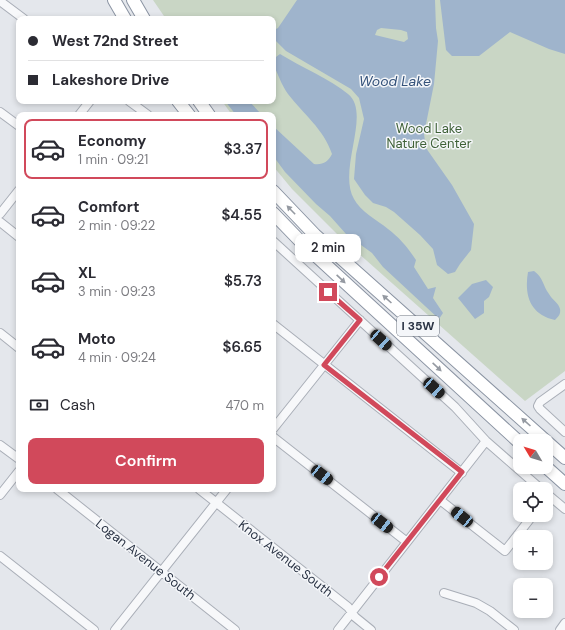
<!DOCTYPE html>
<html lang="en">
<head>
<meta charset="utf-8">
<style>
	body { margin:0; font-family:"DM Sans",sans-serif; background:#f2f2f3; color:#2b2b33; height:100vh; display:flex; flex-direction:column; font-size:15px; white-space:nowrap }
	* { box-sizing:border-box; margin:0 }
	p { font-size:13px; color:#7c7c81 }
	.icon { flex:none; width:22px; height:22px; fill:none; stroke:currentColor; stroke-width:2; stroke-linecap:round; stroke-linejoin:round }
	.map { position:relative; flex:1; overflow:hidden }
	.side { position:absolute; left:16px; top:112px; width:260px; height:380px; display:flex; flex-direction:column; background:#fff; border-radius:8px; box-shadow:0 2px 6px #0003 }
	.side>* { flex:none }
	.banner { position:absolute; left:16px; top:16px; width:260px; height:88px; border-radius:8px; box-shadow:0 2px 6px #0003; display:grid; align-content:center; height:88px; padding:0 12px; background:#fff }
	.needle { width:26px; rotate:308deg }
	.fabs { position:absolute; left:513px; top:434px; display:grid; gap:8px }
	.fabs a { display:grid; place-items:center; width:40px; height:40px; border-radius:8px; background:#fff; box-shadow:0 2px 6px #0003; font-size:20px }
	.end { position:absolute; width:18px; height:18px; margin:-9px; border:5px solid #d1495b; background:#fff; box-shadow:0 0 0 2px #fff }
	.from { border-radius:50% }
	.bubble { position:absolute; height:28px; border-radius:8px; background:#fff; box-shadow:0 2px 6px #0003; font-size:13px; font-weight:600; line-height:28px; text-align:center }
	.car { position:absolute; width:12px; height:24px; margin:-12px -6px; border-radius:5px; box-shadow:0 0 3px 1px #0007; background:linear-gradient(#222 24%,#8ab4d8 0 40%,#222 0 76%,#8ab4d8 0 86%,#222 0) }
	.banner b { display:flex; align-items:center; gap:14px; height:38px; font-size:15px }
	.banner b+b { border-top:1px solid #e1e1e2 }
	.banner i { width:10px; height:10px; background:#2b2b33 }
	ul { padding:7px 0 0; list-style:none }
	li { display:flex; align-items:center; gap:12px; height:60px; margin:0 8px 6px; padding:0 4px; border:2px solid transparent; border-radius:8px }
	li div { flex:1 }
	li b { display:block; font-size:15px }
	li em { font-style:normal; font-weight:600 }
	li.current { border-color:#d1495b }
	li>.icon { width:36px; height:36px; stroke-width:1.5 }
	.pay { display:flex; align-items:center; gap:10px; height:44px; padding:0 12px; font-size:15px }
	.pay p { margin-inline-start:auto }
	.action { display:flex; gap:8px; margin-top:auto; padding:8px 12px }
	.action a { flex:1; height:46px; border-radius:8px; background:#d1495b; color:#fff; font-size:16px; font-weight:600; line-height:46px; text-align:center }
	.map>svg:first-child { display:block }
	.green { fill:#c9d6c5 }
	.water { fill:#9fb4cc; fill-rule:evenodd }
	.lines { fill:none; stroke-linecap:round; stroke-linejoin:round }
	.minor-casing { stroke:#a9aeb7; stroke-width:10 }
	.highway-casing { stroke:#8b94a3; stroke-width:14 }
	.minor { stroke:#f7f8fa; stroke-width:8 }
	.highway { stroke:#fff; stroke-width:12 }
	.oneway { fill:#959aa2 }
	.route { stroke:#d1495b; stroke-width:5 }
	.labels { text-anchor:middle; stroke-width:3; stroke-linejoin:round; paint-order:stroke }
	.shield { fill:#f4f6f9; stroke:#676e7b; stroke-width:1 }
	.shield-label { font-size:12px; font-weight:bold; fill:#2b3445 }
	.park-label { font-size:13px; fill:#3f6138; stroke:#f4f6f9 }
	.street-label { font-size:13px; fill:#2b3445; stroke:#f4f6f9 }
	.water-label { font-size:14px; font-style:italic; fill:#34527a; stroke:#f4f6f9 }
</style>
</head>
<body>
<div class="map">
<svg width="565" height="630" viewBox="0 0 565 630">
	<rect width="100%" height="100%" fill="#e4e7ec"/>
	<path class="green" d="M153,0h412v371l-40,30 -185,-164 -48,-48 -19,-23v-51h-41l-10,-14h51v-82h-107z"/>
	<path class="water" d="M297,0h138l1,28 2,13 -4,43 -10,50 2,14 26,37 22,39 -3,26 -11,14 -5,8 -7,2 -11,-9 -4,-16 -13,-14 -26,-23 -8,-5 -13,-4 -8,-8 -11,-16 2,-25 8,-35 -5,-21 -8,-9 -65,-38 -13,-13 1,-8 4,-2zM381,28l20,2 6,2 1,7 -4,3 -29,-7 2,-5z
		M440,0h125v54l-16,-5 -39,-17 -31,24h-27l-6,-6z
		M280,54c21,13 50,25 68,40 24,19 -11,76 6,105 6,12 23,21 34,30 12,9 20,19 28,31l-2,7 14,22 8,-2 -3,11 10,15 -4,6 -56,-52 -11,-14 -26,-19 -16,-18 -14,-12 -31,-32 -11,-15 -1,1v-32l41,38c9,1 14,-2 18,-10 -9,-26 -28,-39 -44,-60 -6,-8 -10,-20 -15,-30l3,-7z
		M225,101h24l13,14h-26z
		M534,271c9,6 9,15 15,23 3,6 10,9 11,15 1,5 -2,8 -5,11 -25,-5 -31,-25 -27,-48z
		M486,280l7,7 -4,10 -5,4v12l-9,6 -17,-21 14,-14z"/>
	<g class="lines">
		<g class="minor-casing">
			<path id="minor" d="M0,1l24,18
				M129,101l19,14
				M0,112l19,14
				M79,115l11,-14
				M0,214l19,-24
				M0,222l19,15
				M273,241l182,166 31,34 55,48
				M273,324l189,149
				M0,333l19,15
				M565,384l-25,18 -2,4 2,3 25,23
				M273,429l87,-109
				M273,437l134,105
				M0,445l19,14
				M57,489l178,141
				M199,489l149,118 7,10 16,13
				M546,493l19,16
				M0,495l19,-24
				M440,500l65,51 28,-36
				M0,556l94,74
				M444,593l32,10 14,8 24,19
				M115,630l112,-141
				M338,630l148,-189
				M560,630l5,-7"/>
		</g>
		<g class="highway-casing">
			<path id="highway" d="M114,0l11,19
				M133,0l11,19
				M178,101l11,14
				M199,101l10,14
				M273,191l42,44 250,223
				M273,213l29,30 218,200
				M546,467l19,17"/>
		</g>
		<use href="#minor" class="minor"/>
		<use href="#highway" class="highway"/>
	</g>
	<defs><path id="oneway-solid" d="M-6-.8H1V-3.2L6.5 0L1 3.2V.8H-6Z"/></defs>
	<g class="oneway">
		<use href="#oneway-solid" transform="translate(291 210) rotate(-134)"/>
		<use href="#oneway-solid" transform="translate(341 279) rotate(43)"/>
		<use href="#oneway-solid" transform="translate(387 299) rotate(-138)"/>
		<use href="#oneway-solid" transform="translate(437 367) rotate(43)"/>
		<use href="#oneway-solid" transform="translate(526 422) rotate(-138)"/>
	</g>
	<g class="lines">
		<path class="route" d="M328,292l32,28 -36,45 138,107 -83,105"/>
	</g>
	<g class="labels">
		<rect class="shield" x="397" y="316" width="42" height="20" rx="3"/>
		<g class="shield-label">
			<text x="418" y="330">I 35W</text>
		</g>
		<g class="park-label">
			<text x="429" y="133">Wood Lake<tspan x="429" dy="15">Nature Center</tspan></text>
		</g>
		<g class="street-label">
			<text transform="translate(286 558) rotate(38)" y="5">Knox Avenue South</text>
			<text transform="translate(146 559) rotate(38)" y="5">Logan Avenue South</text>
		</g>
		<g class="water-label">
			<text x="395" y="86">Wood Lake</text>
		</g>
	</g>
</svg>
<div class="fabs">
<a><svg class="needle" viewBox="-14 -14 28 28"><path d="M0-13l5 13h-10z" fill="#e53935"/><path d="M0 13l5-13h-10z" fill="#7c7c81"/></svg></a>
<a><svg class="icon" aria-label="locate" viewBox="0 0 24 24"><circle cx="12" cy="12" r="6"/><path d="M12 2v4M12 18v4M2 12h4M18 12h4"/></svg></a>
<a>+</a>
<a>−</a>
</div>
<i class="end from" style="left:379px;top:577px"></i>
<i class="end" style="left:328px;top:292px"></i>
<div class="bubble" style="left:295px;top:234px;width:66px">2 min</div>
<i class="car" style="left:381px;top:340px;rotate:132deg"></i>
<i class="car" style="left:434px;top:388px;rotate:132deg"></i>
<i class="car" style="left:322px;top:475px;rotate:128deg"></i>
<i class="car" style="left:462px;top:517px;rotate:309deg"></i>
<i class="car" style="left:382px;top:523px;rotate:128deg"></i>
<div class="banner">
<b><i class="from"></i>West 72nd Street</b>
<b><i></i>Lakeshore Drive</b>
</div>
<section class="side">
<ul>
<li class="current"><svg class="icon" aria-label="car" viewBox="0 0 24 24"><path d="M5 17H2v-5l4-1 3-4h7l3 4 3 1v5h-3M9 17h6M6 11h13"/><circle cx="7" cy="17" r="2"/><circle cx="17" cy="17" r="2"/></svg><div><b>Economy</b><p>1 min · 09:21</p></div><em>$3.37</em></li>
<li><svg class="icon" aria-label="car" viewBox="0 0 24 24"><path d="M5 17H2v-5l4-1 3-4h7l3 4 3 1v5h-3M9 17h6M6 11h13"/><circle cx="7" cy="17" r="2"/><circle cx="17" cy="17" r="2"/></svg><div><b>Comfort</b><p>2 min · 09:22</p></div><em>$4.55</em></li>
<li><svg class="icon" aria-label="car" viewBox="0 0 24 24"><path d="M5 17H2v-5l4-1 3-4h7l3 4 3 1v5h-3M9 17h6M6 11h13"/><circle cx="7" cy="17" r="2"/><circle cx="17" cy="17" r="2"/></svg><div><b>XL</b><p>3 min · 09:23</p></div><em>$5.73</em></li>
<li><svg class="icon" aria-label="car" viewBox="0 0 24 24"><path d="M5 17H2v-5l4-1 3-4h7l3 4 3 1v5h-3M9 17h6M6 11h13"/><circle cx="7" cy="17" r="2"/><circle cx="17" cy="17" r="2"/></svg><div><b>Moto</b><p>4 min · 09:24</p></div><em>$6.65</em></li>
</ul>
<div class="pay"><svg class="icon" aria-label="cash" viewBox="0 0 24 24"><path d="M3 7h18v10H3z"/><circle cx="12" cy="12" r="2"/></svg>Cash<p>470 m</p></div>
<div class="action"><a>Confirm</a></div>
</section>
</div>
</body>
</html>
